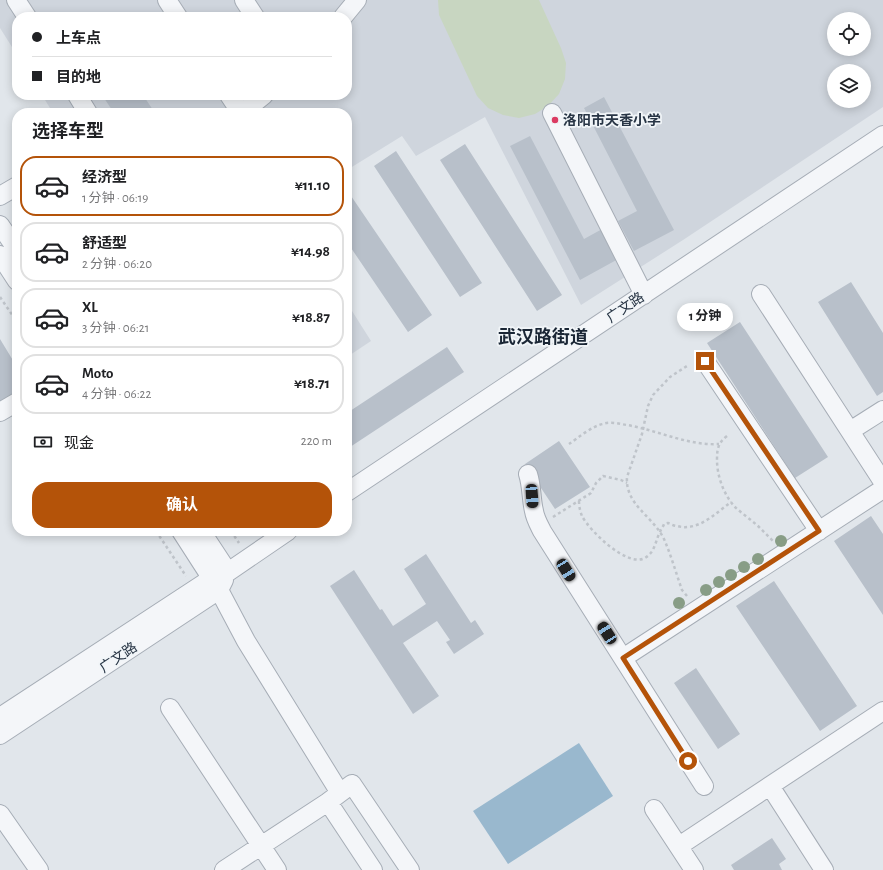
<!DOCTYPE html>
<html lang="zh">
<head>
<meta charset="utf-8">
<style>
	body { margin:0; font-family:"Alegreya Sans","Noto Sans SC",sans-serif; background:#f6f6f6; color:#202124; height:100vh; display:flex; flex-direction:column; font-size:15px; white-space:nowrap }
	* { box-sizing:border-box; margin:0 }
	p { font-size:13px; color:#757577 }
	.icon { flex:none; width:22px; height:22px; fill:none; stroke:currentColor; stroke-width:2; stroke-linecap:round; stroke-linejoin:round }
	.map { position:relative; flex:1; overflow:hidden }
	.details { position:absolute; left:12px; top:108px; width:340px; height:428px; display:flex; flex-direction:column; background:#fff; border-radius:16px; box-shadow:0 2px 10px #0003 }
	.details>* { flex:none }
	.banner { position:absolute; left:12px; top:12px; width:340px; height:88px; border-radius:16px; box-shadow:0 2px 10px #0003; display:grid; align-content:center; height:88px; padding:0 20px; background:#fff }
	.tools { position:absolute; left:827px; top:12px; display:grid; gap:8px }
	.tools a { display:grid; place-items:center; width:44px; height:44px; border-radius:50%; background:#fff; box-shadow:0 2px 10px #0003; font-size:20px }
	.end { position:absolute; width:18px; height:18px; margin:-9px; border:5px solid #b45309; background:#fff; box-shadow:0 0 0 2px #fff }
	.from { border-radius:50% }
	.bubble { position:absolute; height:28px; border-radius:14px; background:#fff; box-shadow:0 2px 10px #0003; font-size:13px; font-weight:700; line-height:28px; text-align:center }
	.car { position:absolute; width:12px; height:24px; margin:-12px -6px; border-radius:5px; box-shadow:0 0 3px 1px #0007; background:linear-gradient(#222 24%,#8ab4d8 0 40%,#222 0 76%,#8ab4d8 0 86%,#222 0) }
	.banner b { display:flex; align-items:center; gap:14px; height:38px; font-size:15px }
	.banner b+b { border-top:1px solid #e0e0e0 }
	.banner i { width:10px; height:10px; background:#202124 }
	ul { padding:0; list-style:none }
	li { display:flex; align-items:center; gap:12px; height:60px; margin:0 8px 6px; padding:0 12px; border:2px solid #e0e0e0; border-radius:16px }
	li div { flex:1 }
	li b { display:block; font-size:15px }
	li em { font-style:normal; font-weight:700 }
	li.selected { border-color:#b45309 }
	li>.icon { width:36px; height:36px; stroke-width:1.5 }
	h2 { padding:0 20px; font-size:18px; line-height:48px }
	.pay { display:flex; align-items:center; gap:10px; height:44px; padding:0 20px; font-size:15px }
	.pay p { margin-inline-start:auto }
	.action { display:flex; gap:8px; margin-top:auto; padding:8px 20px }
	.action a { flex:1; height:46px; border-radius:16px; background:#b45309; color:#fff; font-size:16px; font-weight:700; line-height:46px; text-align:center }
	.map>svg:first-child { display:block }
	.built { fill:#cfd5dd; fill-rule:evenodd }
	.green { fill:#c8d6c1 }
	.water { fill:#99b8ce }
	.building { fill:#b8c0ca }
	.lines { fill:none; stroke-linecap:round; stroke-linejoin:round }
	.minor-casing { stroke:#a6adb6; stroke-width:20 }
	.path { stroke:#bfc4ca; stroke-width:2.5; stroke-dasharray:3 3; stroke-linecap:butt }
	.minor { stroke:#f4f6f9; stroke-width:18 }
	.tree { fill:#889d86 }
	.route { stroke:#b45309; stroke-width:5 }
	.poi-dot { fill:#db3b62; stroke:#f1f5f8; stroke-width:1.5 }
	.labels { text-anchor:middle; stroke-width:3.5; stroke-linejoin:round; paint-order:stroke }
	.poi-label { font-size:14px; font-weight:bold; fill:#283545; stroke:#f1f5f8; text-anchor:start }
	.street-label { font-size:14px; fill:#283545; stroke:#f1f5f8 }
	.district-label { font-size:18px; font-weight:bold; fill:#1a2635; stroke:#f1f5f8 }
</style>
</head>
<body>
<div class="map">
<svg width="883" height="870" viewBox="0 0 883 870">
	<rect width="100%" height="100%" fill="#e1e6eb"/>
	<path class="built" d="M0,0h883v107l-200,133 -102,65 -96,-188 -69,39 -14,-20 -55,34v-57h-294l-11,-18h305v-78h-330v38l-17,-27zM834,19h30v30h-30zM834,71h30v30h-30z
		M347,303l24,38 -24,16z"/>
	<path class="green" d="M438,0h101l22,48 5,15 -1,16 -6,15 -11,12 -13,8 -16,4 -16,-3 -15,-7 -11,-12 -38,-81z"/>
	<path class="water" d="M579,743l34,53 -105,68 -35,-53z"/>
	<path class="building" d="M102,95h41l12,18h-41z
		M604,97l70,133 -40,21 -16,-30 19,-10 -53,-103z
		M530,136l54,103 20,-11 16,30 -40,22 -70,-134z
		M465,144l97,151 -25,16 -97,-151z
		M396,151l86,132 -22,14 -86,-131z
		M347,190l85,125 -24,17 -61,-90z
		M851,282l32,51v59l-6,4 -59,-94z
		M740,322l88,135 -33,21 -88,-135z
		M0,339l17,28v26l-17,10z
		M447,347l17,25 -117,77v-36z
		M559,441l31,46 -35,22 -30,-45z
		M871,516l12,18v81l-49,-74z
		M426,554l45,69 4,-3 9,14 -30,20 -8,-12 4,-2 -13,-19 -34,22 36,53 -26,18 -83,-128 24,-16 26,40 2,-1 11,17 33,-22 -22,-35z
		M774,581l83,125 -37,25 -84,-125z
		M696,668l44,66 -22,15 -44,-66z
		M772,838l14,21 -7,5 3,6h-48l-3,-5z"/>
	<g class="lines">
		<g class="minor-casing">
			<path id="minor" d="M16,0l11,17
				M167,0l11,17
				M244,0l11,17
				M343,17l14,-17
				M77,95l11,18
				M229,95l12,18
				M242,113l22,-18
				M552,113l92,182
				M0,196l17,-10
				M0,225l17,25
				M0,255l17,26
				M761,294l122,188
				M705,361l114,170
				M0,412l17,-10
				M850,431l33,-21
				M528,474c4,12 3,25 6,37 1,7 5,14 8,20l162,255
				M347,492l536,-357
				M181,531l38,59 27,51 94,152
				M201,531l27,41
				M623,658l260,-169
				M170,708l107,162
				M0,717l212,-139 16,-6 60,-41
				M0,735l219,-145 5,-10
				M770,786l54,84
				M328,802l45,68
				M654,809l40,61
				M0,814l39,56
				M679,846l204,-135
				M224,870l104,-68 24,-18 58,86"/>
		</g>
		<path class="path" d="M13,207l4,7
			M0,297l17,25
			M727,436c-9,7 -10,13 -10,24 0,16 7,36 19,48 7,6 15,12 22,18 5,5 10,10 15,15
			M569,444c9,-6 23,-18 34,-20 8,-3 16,0 24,1 30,5 61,21 92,19
			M579,501c0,5 1,10 3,15 7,14 45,52 63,42 10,-6 10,-16 15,-26 1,-3 3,-5 4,-8l4,-1c3,1 6,3 9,3 21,6 39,-13 54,-24
			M553,517l38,-24 5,-10 7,-7 18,4 6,3
			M156,531l30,45
			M231,531l8,12
			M687,596l-5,-6c-6,-17 -11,-35 -18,-51 -11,-23 -39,-34 -37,-62l15,-43 6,-28 5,-11 17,-18 17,-11"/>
		<use href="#minor" class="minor"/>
	</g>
	<g class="tree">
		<circle cx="781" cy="541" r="6"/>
		<circle cx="758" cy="559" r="6"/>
		<circle cx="744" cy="567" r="6"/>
		<circle cx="731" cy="575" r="6"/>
		<circle cx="719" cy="582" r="6"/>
		<circle cx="706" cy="590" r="6"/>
		<circle cx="679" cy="603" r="6"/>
	</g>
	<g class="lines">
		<path class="route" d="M688,761l-65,-103 196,-127 -114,-170"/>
	</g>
	<circle class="poi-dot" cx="555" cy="120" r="4"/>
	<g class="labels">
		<g class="poi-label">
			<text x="563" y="125">洛阳市天香小学</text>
		</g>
		<g class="street-label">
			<text transform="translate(625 307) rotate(-34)" y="5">广文路</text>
			<text transform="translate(118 657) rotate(-34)" y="5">广文路</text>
		</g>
		<g class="district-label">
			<text x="543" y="343">武汉路街道</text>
		</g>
	</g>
</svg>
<div class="tools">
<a><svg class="icon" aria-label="locate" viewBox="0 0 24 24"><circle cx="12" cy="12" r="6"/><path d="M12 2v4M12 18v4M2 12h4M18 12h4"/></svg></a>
<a><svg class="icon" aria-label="layers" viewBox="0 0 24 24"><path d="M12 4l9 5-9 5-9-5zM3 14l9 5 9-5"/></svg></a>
</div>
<i class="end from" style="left:688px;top:761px"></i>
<i class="end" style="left:705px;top:361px"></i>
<div class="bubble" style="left:677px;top:303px;width:56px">1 分钟</div>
<i class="car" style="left:532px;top:496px;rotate:176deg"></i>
<i class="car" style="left:566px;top:570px;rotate:148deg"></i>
<i class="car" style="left:607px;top:633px;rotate:327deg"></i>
<div class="banner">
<b><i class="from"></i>上车点</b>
<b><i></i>目的地</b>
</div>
<section class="details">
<h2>选择车型</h2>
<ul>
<li class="selected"><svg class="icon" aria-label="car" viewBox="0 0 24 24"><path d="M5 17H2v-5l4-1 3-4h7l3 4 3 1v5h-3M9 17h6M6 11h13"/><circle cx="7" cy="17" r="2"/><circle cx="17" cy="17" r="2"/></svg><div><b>经济型</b><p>1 分钟 · 06:19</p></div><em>¥11.10</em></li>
<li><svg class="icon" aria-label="car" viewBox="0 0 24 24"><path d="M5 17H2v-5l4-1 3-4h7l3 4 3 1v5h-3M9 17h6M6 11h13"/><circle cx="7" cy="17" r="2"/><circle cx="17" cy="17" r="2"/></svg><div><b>舒适型</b><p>2 分钟 · 06:20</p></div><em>¥14.98</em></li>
<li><svg class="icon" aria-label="car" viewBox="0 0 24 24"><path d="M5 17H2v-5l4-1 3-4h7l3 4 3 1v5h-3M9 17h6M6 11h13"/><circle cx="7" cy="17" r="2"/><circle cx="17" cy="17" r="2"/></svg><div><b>XL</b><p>3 分钟 · 06:21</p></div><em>¥18.87</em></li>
<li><svg class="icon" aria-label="car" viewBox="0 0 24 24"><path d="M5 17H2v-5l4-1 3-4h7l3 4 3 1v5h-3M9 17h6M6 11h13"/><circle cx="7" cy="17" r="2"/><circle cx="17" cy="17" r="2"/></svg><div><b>Moto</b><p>4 分钟 · 06:22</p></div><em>¥18.71</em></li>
</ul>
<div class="pay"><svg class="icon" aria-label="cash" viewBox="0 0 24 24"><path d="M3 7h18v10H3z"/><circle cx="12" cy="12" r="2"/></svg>现金<p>220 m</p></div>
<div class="action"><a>确认</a></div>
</section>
</div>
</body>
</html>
